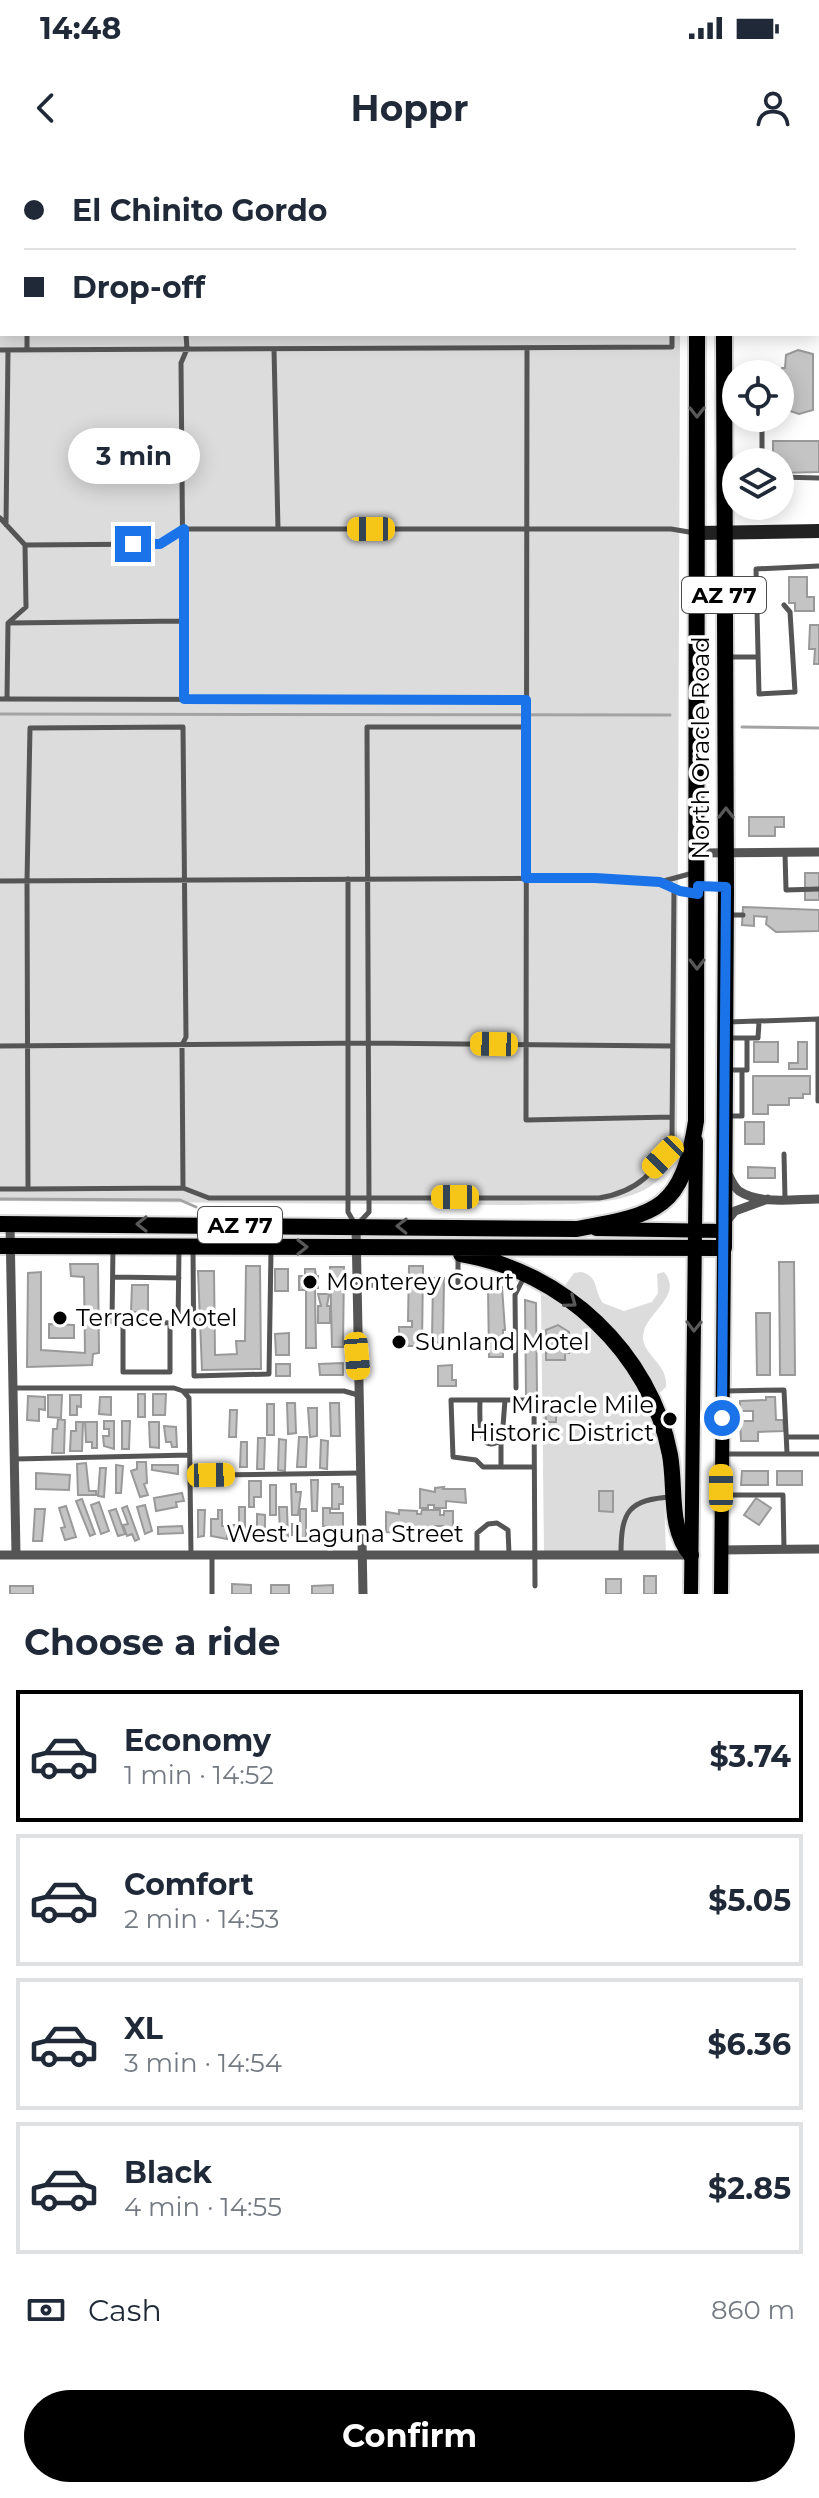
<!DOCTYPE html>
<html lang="en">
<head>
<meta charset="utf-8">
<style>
	body { margin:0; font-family:Montserrat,sans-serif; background:#f2f2f3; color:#1f2937; height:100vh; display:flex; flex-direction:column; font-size:30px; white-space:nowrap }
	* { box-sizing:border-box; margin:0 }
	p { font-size:26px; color:#747a83 }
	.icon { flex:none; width:44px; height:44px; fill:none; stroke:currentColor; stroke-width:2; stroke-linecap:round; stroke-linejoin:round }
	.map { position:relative; height:1434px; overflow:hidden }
	.side { display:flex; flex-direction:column; background:#fff; flex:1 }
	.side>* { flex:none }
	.hud { position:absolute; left:0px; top:0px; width:820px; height:176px; box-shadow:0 4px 20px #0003; display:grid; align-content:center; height:176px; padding:0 24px; background:#fff }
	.buttons { position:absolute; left:722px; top:200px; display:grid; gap:16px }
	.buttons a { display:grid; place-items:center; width:72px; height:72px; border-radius:50%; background:#fff; box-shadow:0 4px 20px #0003; font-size:40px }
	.end { position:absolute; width:36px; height:36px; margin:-18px; border:10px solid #1a73e8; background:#fff; box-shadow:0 0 0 4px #fff }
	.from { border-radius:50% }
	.bubble { position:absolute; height:56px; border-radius:28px; background:#fff; box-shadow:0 4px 20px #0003; font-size:26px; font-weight:700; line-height:56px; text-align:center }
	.car { position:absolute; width:24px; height:48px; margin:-24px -12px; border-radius:10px; box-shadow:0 0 6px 2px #0007; background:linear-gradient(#f5c518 24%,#345 0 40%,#f5c518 0 76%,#345 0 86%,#f5c518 0) }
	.hud b { display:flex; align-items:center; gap:28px; height:76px; font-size:30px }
	.hud b+b { border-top:2px solid #e0e1e3 }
	.hud i { width:20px; height:20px; background:#1f2937 }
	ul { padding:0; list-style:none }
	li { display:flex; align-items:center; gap:24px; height:132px; margin:0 16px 12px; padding:0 8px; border:4px solid #e0e1e3; border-radius:0px }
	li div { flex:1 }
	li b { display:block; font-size:30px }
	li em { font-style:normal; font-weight:700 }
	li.current { border-color:#000 }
	li>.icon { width:72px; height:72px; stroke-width:1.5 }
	h2 { padding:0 24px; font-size:36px; line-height:96px }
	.pay { display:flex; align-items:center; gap:20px; height:88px; padding:0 24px; font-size:30px }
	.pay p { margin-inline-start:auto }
	.cta { display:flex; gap:16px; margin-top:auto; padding:16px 24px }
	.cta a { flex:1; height:92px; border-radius:48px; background:#000; color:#fff; font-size:32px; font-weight:700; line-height:92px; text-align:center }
	.status { display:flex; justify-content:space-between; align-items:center; height:56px; padding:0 40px; background:#fff; direction:ltr }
	.status svg { height:22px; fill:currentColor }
	header { display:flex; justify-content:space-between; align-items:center; height:104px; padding:0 24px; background:#fff; font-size:36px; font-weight:700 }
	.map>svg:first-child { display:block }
	.green { fill:#dcdcdc }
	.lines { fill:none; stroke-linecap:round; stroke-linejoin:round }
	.stream { stroke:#a3a3a3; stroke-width:3 }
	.building { fill:#c4c4c4; stroke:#999; stroke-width:2 }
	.primary-casing { stroke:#dbdbdb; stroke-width:18 }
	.trunk-casing { stroke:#dbdbdb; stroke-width:20 }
	.service { stroke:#555; stroke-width:5 }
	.minor { stroke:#555; stroke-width:9 }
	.secondary { stroke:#222; stroke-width:14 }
	.primary { stroke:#000; stroke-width:14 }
	.trunk { stroke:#000; stroke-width:16 }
	.oneway { stroke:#595959 }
	.route { stroke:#1a73e8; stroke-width:10 }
	.poi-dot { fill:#000; stroke:#fff; stroke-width:3 }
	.labels { text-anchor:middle; stroke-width:7; stroke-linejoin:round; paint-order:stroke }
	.shield { fill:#fff; stroke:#4c4c4c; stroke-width:2 }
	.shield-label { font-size:22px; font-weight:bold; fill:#000 }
	.street-label { font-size:24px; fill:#000; stroke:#fff }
	.poi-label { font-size:24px; fill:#000; stroke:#fff; text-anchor:start }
</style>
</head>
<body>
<div class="status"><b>14:48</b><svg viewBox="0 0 49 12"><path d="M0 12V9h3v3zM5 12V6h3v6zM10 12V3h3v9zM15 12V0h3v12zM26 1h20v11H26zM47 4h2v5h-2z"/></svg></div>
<header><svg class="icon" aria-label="back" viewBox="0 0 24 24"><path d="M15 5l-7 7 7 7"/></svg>Hoppr<svg class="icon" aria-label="person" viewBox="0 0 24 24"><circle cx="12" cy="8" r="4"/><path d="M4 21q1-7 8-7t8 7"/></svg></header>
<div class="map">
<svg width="819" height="1434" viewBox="0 0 819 1434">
	<rect width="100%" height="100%" fill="#fff"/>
	<path class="green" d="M0,0h678v2h-676l-2,14z
		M0,32l2,142h678l-3,809c-5,10 -8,25 -16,34 -28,32 -98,26 -138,28l-523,-4z
		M581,1112c18,4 12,17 22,31l21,8 28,-9 6,-9 -1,-19 7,-2c19,23 -14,38 -20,59 -7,22 25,31 22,56l-9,8c-28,-47 -47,-76 -94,-107l11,-15z
		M541,1134l22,11 31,24 53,69 16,63 3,93 -122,-1z"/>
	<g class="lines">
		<path class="stream" d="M0,29h2
			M0,554l670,1
			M742,567l77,1
			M0,1039l180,1 16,7"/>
	</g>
	<path class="building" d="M798,190l15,4v56l-14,4 -12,-4 -2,-14h-2l-3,-7v-14l2,-7h3l1,-13z
		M773,281h46v31l-39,1v-11h-7z
		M789,417h18v20h7v14h-19v-8h-6z
		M810,465h9v39h-5l1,-15h-6z
		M749,657h35v10h-9v9h-26z
		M805,713h14v27h-14z
		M743,747l76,3v21l-43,1 -10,-8 1,-7 -13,-1v10l-12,-1z
		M754,882h24v20h-24z
		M798,882h9v27h-18v-6h9z
		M753,916h57v18h-7v4h-14v7h-21v9h-15z
		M745,962h19v22h-19z
		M748,1007l27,1v10h-27z
		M779,1102h15l1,113h-15z
		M70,1104h28l1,89 -6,1 -1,11 -65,2 1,-94 13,-1v78l44,3 -1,-76 -13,-1z
		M246,1106h14l1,103 -59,1 -4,-99h16l1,84 22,-1 -1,-13h9z
		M409,1106h14l-1,80h-23v-19h13v-6h-4z
		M330,1107h14l-1,80h-11z
		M275,1109h13v22h-13z
		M305,1109h10l1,7h2v12h-3l1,60h-10v-58h-7v-14h6z
		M433,1118h11l-1,65 -11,-1z
		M132,1125h16v27h-17z
		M488,1127h14l3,43h-2v27h-14z
		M318,1134h11l-2,12h3v17h-12v-17h3z
		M525,1140l11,3 1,91h-11z
		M756,1153h14v62h-13z
		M49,1164l25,1v13h-25z
		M558,1165l11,7v21h-4v7h-19v-30z
		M289,1173v22h-13l-1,-21z
		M343,1203v12h-23l-1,-11z
		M276,1204h14v12h-14z
		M452,1205v15h4v6h-18v-20z
		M138,1234h7v23h-7z
		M153,1234h13l-1,21h-12z
		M48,1235h14l-1,23 -13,-1z
		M70,1235h11v12l-4,-1v9h-7z
		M28,1236l17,1v13l-6,-1v12l-12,-1z
		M100,1237h11v18l-12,-1z
		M766,1237h9l1,23h7l1,11 -26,1v9h-17l-1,-20h13v-10h-13v-10l26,-1z
		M287,1243h8l1,30 -8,1z
		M330,1243h9l1,33h-9z
		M556,1243v19h-10l-1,-18z
		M267,1244h7v31h-7z
		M308,1248h9v28l-7,1z
		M230,1250h7l-1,27h-7z
		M58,1259l7,1 -1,33h-12l1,-24h4z
		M104,1261h10v28l-10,-3 -1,-10h6v-7h-5z
		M122,1261h8l-1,28h-7z
		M76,1262h7l-1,29h-12l1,-20h5z
		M85,1262h12v26h-5v-6h-6z
		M149,1262h10v26l-9,-1z
		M164,1266l12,1 1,20h-5l-1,-5h-5z
		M299,1277h8l-1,30h-9z
		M258,1278h7l-1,31h-7z
		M279,1279l7,1 -1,31 -7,-1z
		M321,1280l7,1 -1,28 -7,-1z
		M241,1282h6v25h-7z
		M137,1302h9l1,21 -3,1 4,11 -8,2 -9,-26 6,-2z
		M86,1303l3,28h7v4h-18l-1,-31z
		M116,1305l7,1 -2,27h-5z
		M152,1305h26v9l-26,-4z
		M100,1308h6l-2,29 -6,-1z
		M742,1311h26v14h-27z
		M777,1311h25v14h-25z
		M36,1313l34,2 -1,15 -33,-1z
		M311,1320h7l-1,31h-5z
		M249,1321h12v16h-7v10h-5z
		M291,1324h5v8h5l-3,23h-6z
		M332,1324h7v3h4v17h-4v5h-7z
		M270,1325h6v30h-6z
		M444,1327l-1,2h22l1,14 -20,-2v7h-12v-3h-6v3h-8v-19l15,3v-4z
		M599,1331h14v21l-14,-1z
		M182,1333l2,8 -8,1 1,5 -21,4 -2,-13z
		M756,1338l15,10 -12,17 -15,-10z
		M82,1339l13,35 -5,2 -14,-35z
		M99,1342l10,29 -8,3 -10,-29z
		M145,1345l7,26 -7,3 -8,-27z
		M66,1346l10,31 -11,3 -4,-12 4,-1 -6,-19z
		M127,1346l12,33 -4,2 -3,-7 -5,2 -4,-11 5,-1 -6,-16z
		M239,1347h6v33l-13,-3v-12h7z
		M279,1347h8l1,31h-8z
		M323,1348h7v5h13v14l-20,-1z
		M35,1349h10l-3,32h-9z
		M116,1349l9,25 -7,2 -9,-25z
		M300,1349h6v31l-5,-1v-4h-9v-11h8z
		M198,1350h7l-1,26 -6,1z
		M218,1350h4v16h5v13l-16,-3v-17h7z
		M399,1350l18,1v3h4l1,-4h18v5h4v-4h9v20l-10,-1v-4h-8v4l-19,-3v5l-20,-3v4l-10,-1v-20l13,2z
		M257,1354l8,1v25h-8z
		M182,1366l1,7 -25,1v-7z
		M644,1416h12v18h-12z
		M606,1419h15v15h-15z
		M232,1424l19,1v9h-19z
		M271,1425h18v9h-18z
		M333,1425v9h-21v-8z
		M10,1426h23v8h-23z"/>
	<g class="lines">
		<g class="primary-casing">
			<path id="primary" d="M596,1069l128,2
				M691,1434l5,-453
				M721,1434l3,-346"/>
		</g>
		<g class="trunk-casing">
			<path id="trunk" d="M697,0v2
				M725,2v-2
				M0,1064l577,5c83,-15 105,-20 119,-108l1,-787
				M0,1086l724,2 2,-356 -2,-558
				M461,1094c102,17 190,99 209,201 6,34 -2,73 21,100"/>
		</g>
		<path class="service" d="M220,0v2
			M452,2v-2
			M671,2v-2
			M0,13h2
			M0,114h2
			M27,174v16
			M527,188l-1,772 146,-3
			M274,189l4,180
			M0,190l672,-3v-13
			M762,272v30
			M780,317l39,1
			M0,358l25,27 135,-1 24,-15h487l24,4
			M6,365l2,-175
			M784,445l6,7 5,80 -36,2 -3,-125 63,-3
			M8,463l175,-2
			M727,497h31
			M0,539l526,1
			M7,539l1,-76 18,-16 -1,-62
			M184,539l-3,-336 6,-14 -1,-15
			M785,693l1,37 33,-1
			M693,713l-33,9 20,9 14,2
			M348,719v333l8,14 13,-14v-5l-2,-480h159
			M0,721l595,-3 65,4
			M699,726l22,1
			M728,755h15
			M818,859v82
			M728,862l91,-3
			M728,878h30l1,-16
			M0,886l368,-3 304,3
			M728,910h19v-32
			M729,956h13v-46
			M784,994l1,45
			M183,1028l-1,-143 4,-8 -3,-310 -153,1 -3,153 1,308 155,-1 26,10h390c38,-6 59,-26 73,-62l2,-248
			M0,1029h28
			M113,1087l-1,75 66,1 1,-74
			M193,1088l1,128 75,-2 2,-123
			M113,1117l66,1
			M458,1123v-28
			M358,1126l24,-1
			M123,1162v50h47v-49
			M14,1228h160l9,3 6,7 2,157
			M516,1228l-1,-93 8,-16
			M184,1231h160l14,4
			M725,1231l59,-1 3,63
			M480,1240h-29l2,57 23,3 7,7h51
			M505,1240l-3,39c-26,20 -22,-25 -22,-39h54l1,186
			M787,1277h32
			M501,1280v27
			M722,1294h97
			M16,1299l174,-4
			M211,1315l150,-2
			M722,1335h61l1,54
			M477,1393v-20l11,-9 9,-1 11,7 1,23
			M621,1394c0,-42 7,-55 51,-57
			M212,1395v39"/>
		<path class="minor" d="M818,57h1
			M698,693l121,-1
			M728,1014c3,6 6,13 11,17 21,14 56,8 80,8
			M726,1062l9,-11 33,-12
			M10,1064l6,331
			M356,1066l7,368
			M721,1390l98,-1
			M0,1395h691"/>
		<path class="secondary" d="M697,373l122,-2"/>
		<use href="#primary" class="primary"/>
		<use href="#trunk" class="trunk"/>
	</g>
	<defs><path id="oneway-chevron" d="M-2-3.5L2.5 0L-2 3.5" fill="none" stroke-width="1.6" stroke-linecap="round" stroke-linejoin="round" transform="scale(2)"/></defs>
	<g class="oneway">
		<use href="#oneway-chevron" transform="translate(697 252) rotate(90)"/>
		<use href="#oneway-chevron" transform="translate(726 653) rotate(-90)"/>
		<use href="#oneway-chevron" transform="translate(697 804) rotate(90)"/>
		<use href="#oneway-chevron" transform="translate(142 1064) rotate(-180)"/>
		<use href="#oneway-chevron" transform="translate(402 1066) rotate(-179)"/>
		<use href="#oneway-chevron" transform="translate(302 1087)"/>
		<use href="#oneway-chevron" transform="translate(571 1142) rotate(36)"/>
		<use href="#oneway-chevron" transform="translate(694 1166) rotate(91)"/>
	</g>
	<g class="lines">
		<path class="route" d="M133,384h27l24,-15v170l342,1v178h69l65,4 20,9 18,3v-8l28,1 -4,531"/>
	</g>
	<g class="poi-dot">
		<circle cx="310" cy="1122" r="8"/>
		<circle cx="60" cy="1158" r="8"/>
		<circle cx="399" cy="1182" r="8"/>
		<circle cx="670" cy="1259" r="8"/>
	</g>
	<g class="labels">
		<g class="shield">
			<rect x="682" y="417" width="84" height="36" rx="6"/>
			<rect x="198" y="1047" width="84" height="36" rx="6"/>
		</g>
		<g class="shield-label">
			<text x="724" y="443">AZ 77</text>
			<text x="240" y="1073">AZ 77</text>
		</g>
		<g class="street-label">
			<text transform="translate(701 588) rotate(-90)" y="8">North Oracle Road</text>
			<text x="345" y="1382">West Laguna Street</text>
		</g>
		<g class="poi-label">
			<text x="326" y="1130">Monterey Court</text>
			<text x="76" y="1166">Terrace Motel</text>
			<text x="415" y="1190">Sunland Motel</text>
			<text x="654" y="1253" text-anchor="end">Miracle Mile<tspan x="654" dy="28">Historic District</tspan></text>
		</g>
	</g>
</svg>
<div class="buttons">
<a><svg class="icon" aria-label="locate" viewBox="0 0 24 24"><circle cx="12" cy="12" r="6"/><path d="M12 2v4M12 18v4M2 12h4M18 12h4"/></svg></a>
<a><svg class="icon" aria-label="layers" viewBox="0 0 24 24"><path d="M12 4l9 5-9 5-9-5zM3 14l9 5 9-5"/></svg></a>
</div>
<i class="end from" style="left:722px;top:1258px"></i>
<i class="end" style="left:133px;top:384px"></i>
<div class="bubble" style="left:68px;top:268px;width:132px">3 min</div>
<i class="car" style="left:371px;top:369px;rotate:270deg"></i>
<i class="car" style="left:494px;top:884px;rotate:271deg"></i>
<i class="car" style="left:663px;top:997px;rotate:224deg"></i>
<i class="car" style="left:455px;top:1037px;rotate:270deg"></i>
<i class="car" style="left:357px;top:1196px;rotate:175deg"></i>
<i class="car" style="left:211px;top:1315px;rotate:89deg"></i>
<i class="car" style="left:721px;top:1328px;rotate:0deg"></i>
<div class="hud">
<b><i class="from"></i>El Chinito Gordo</b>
<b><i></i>Drop-off</b>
</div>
</div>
<section class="side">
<h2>Choose a ride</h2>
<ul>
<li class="current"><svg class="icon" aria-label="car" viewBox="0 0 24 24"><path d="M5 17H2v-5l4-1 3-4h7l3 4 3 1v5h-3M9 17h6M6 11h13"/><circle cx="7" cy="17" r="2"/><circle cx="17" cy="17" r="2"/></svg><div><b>Economy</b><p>1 min · 14:52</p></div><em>$3.74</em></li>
<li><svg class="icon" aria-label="car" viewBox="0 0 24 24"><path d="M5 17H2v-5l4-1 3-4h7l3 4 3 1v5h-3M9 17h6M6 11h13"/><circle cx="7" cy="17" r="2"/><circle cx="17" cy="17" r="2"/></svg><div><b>Comfort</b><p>2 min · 14:53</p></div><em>$5.05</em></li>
<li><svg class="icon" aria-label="car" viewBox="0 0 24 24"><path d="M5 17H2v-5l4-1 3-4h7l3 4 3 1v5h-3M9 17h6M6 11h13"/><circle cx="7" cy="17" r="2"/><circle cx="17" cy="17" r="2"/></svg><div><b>XL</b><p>3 min · 14:54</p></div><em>$6.36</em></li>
<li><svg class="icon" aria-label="car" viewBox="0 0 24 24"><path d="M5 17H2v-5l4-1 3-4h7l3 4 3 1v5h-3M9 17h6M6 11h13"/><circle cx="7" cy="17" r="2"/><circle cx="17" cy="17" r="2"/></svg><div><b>Black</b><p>4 min · 14:55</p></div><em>$2.85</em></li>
</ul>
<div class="pay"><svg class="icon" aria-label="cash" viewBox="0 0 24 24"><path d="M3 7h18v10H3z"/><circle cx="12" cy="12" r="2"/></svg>Cash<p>860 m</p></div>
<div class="cta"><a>Confirm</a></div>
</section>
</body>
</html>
